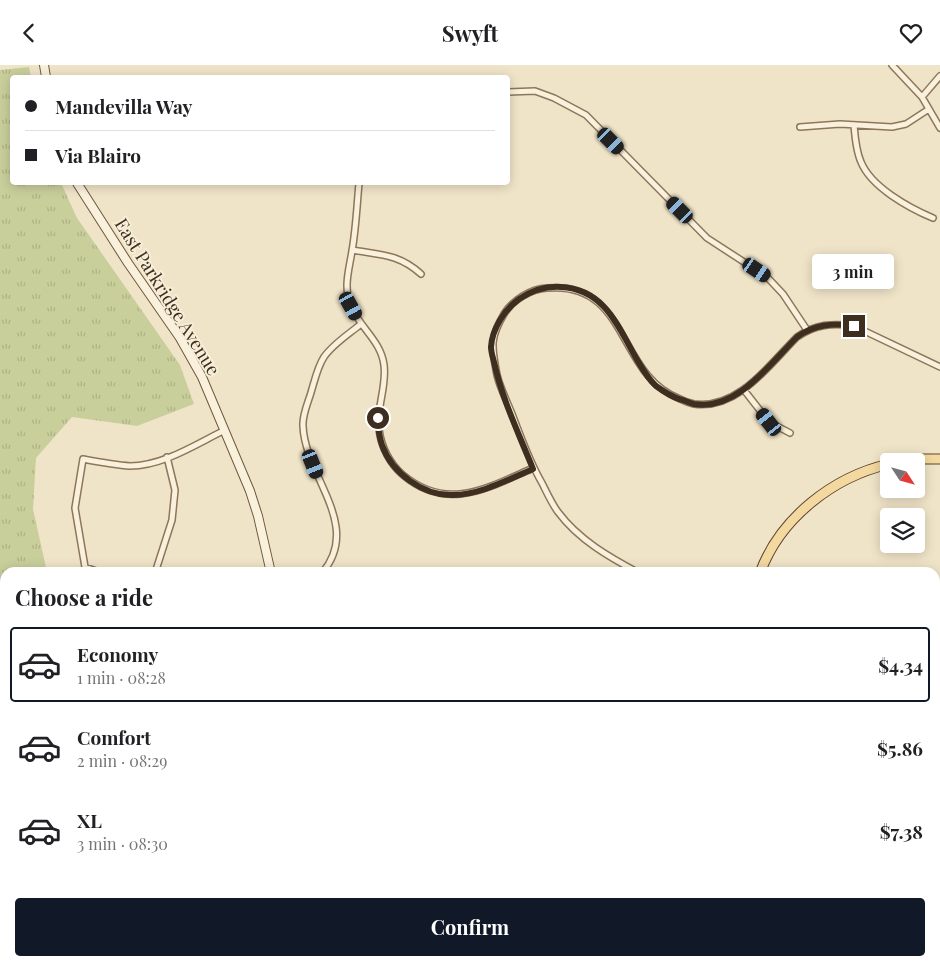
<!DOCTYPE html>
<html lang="en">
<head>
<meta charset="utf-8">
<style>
	body { margin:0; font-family:"Playfair Display",serif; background:#f2f2f2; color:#202124; height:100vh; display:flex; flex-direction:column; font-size:19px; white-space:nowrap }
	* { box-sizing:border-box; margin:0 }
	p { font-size:16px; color:#757577 }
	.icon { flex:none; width:28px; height:28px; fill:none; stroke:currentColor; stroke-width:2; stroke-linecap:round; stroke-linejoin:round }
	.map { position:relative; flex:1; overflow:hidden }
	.panel { position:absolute; left:0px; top:502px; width:940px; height:399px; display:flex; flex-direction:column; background:#fff; border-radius:15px 15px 0 0; box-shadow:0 2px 12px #0003 }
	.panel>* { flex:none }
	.guide { position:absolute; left:10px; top:10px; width:500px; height:110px; border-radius:5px; box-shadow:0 2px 12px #0003; display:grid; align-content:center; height:110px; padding:0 15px; background:#fff }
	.needle { width:32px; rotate:126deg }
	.buttons { position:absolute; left:880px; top:388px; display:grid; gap:10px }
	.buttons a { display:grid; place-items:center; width:45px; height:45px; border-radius:5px; background:#fff; box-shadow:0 2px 12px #0003; font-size:25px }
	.end { position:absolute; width:22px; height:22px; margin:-11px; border:6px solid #3d2e20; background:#fff; box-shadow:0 0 0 2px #fff }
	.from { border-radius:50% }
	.bubble { position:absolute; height:35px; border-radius:5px; background:#fff; box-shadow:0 2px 12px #0003; font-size:16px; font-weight:700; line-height:35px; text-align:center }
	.car { position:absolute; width:15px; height:30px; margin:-15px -8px; border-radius:6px; box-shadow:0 0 4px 1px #0007; background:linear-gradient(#222 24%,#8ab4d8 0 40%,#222 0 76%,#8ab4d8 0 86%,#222 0) }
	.guide b { display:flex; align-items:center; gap:18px; height:48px; font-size:19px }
	.guide b+b { border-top:1px solid #e0e0e0 }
	.guide i { width:12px; height:12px; background:#202124 }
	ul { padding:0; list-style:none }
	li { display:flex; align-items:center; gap:15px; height:75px; margin:0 10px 8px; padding:0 5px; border:2px solid transparent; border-radius:5px }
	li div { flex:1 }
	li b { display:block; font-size:19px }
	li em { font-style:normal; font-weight:700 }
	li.active { border-color:#111827 }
	li>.icon { width:45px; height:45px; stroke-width:1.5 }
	h2 { padding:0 15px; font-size:22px; line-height:60px }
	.primary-button { display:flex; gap:10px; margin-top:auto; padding:10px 15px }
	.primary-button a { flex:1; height:58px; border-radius:5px; background:#111827; color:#fff; font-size:20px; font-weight:700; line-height:58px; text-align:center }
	header { display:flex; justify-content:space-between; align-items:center; height:65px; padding:0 15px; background:#fff; font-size:22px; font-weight:700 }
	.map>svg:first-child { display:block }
	.grass { fill:url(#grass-tufts) }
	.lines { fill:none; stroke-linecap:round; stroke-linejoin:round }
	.minor-casing { stroke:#8d765c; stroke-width:8 }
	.secondary-casing { stroke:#6f573f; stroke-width:10 }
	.primary-casing { stroke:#5b4430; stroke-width:11 }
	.minor { stroke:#faf1dc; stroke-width:5 }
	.secondary { stroke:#faf1dc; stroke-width:8 }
	.primary { stroke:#f3d9a0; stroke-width:9 }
	.route { stroke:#3d2e20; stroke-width:6 }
	.labels { text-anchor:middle; stroke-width:4; stroke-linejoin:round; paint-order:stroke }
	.street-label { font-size:18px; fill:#3d2e20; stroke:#f7eed8 }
</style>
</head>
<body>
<header><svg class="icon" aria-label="back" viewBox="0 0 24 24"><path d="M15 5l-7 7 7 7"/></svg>Swyft<svg class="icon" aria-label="heart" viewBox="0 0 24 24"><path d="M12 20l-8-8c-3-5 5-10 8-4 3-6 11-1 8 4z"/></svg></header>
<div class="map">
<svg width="940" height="901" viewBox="0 0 940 901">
	<defs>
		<pattern id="grass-tufts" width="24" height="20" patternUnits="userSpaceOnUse" patternTransform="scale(1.25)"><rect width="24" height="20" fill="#c9cf9b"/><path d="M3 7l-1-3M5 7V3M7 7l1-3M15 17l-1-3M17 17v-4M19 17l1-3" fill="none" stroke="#aeb285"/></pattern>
	</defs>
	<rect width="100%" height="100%" fill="#f0e4c8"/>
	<path class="grass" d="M29,2l2,10h-19v106h49l16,35 103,147 14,39 -57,22 -65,-9 -36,41 -3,51 14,63 -42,1v16h-5v-519z
		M5,625v223l-5,6v-209z"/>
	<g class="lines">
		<g class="minor-casing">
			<path id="minor" d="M892,0l30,32 18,31
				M508,27l27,-1 19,7 32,17 121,123 60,39 16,17 24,36
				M922,32l18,-21
				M854,60c1,12 2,26 7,37 10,25 48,46 72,56
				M800,62l40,-3 52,3 14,-3 23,-15
				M359,118c-2,22 -3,45 -7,68 -3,19 -9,36 -1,55 9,22 30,35 33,59 3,22 -8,43 -5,64 2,18 11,35 24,46 44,37 85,13 130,-7
				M352,185c29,5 47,4 69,24
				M744,325l25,32 21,11
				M102,508l-17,-6 -10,-59 8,-49c16,3 32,6 47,7 33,0 66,-22 95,-36
				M155,508l17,-53 3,-30 -8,-33
				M322,508c41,-48 -17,-96 -19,-147 -1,-12 6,-25 9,-37 3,-10 6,-23 12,-32 9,-13 25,-23 37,-33
				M639,508c-30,-16 -60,-33 -81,-61 -6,-8 -11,-19 -16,-29 -13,-22 -21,-46 -30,-69 -5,-13 -12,-26 -15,-39 -5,-27 -8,-36 7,-61 9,-14 26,-25 43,-26 83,-7 69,87 133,111 4,2 9,4 14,5 44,6 75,-39 103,-67 18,-13 36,-14 57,-11l86,41
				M935,726l5,25
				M935,759l5,-1
				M13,896l4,5
				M190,896v5
				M465,896l6,5
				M635,896l3,5
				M810,896l10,5
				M925,896l5,5
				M0,901l7,-5
				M403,901l1,-5
				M547,901l7,-5
				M679,901l7,-5"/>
		</g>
		<g class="secondary-casing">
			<path id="secondary" d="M44,0l2,12
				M77,118l51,80 52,75 22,39 48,114 8,25 13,57
				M596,896l2,5"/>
		</g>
		<g class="primary-casing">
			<path id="primary" d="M899,396l24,-2h17
				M760,508c20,-55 73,-96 129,-109
				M732,901l4,-5
				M745,901l4,-5"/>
		</g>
		<use href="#minor" class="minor"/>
		<use href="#secondary" class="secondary"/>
		<use href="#primary" class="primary"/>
	</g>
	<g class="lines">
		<path class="route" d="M378,353c0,8 1,18 4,27 10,28 41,51 71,50 27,0 56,-16 80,-26 -14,-35 -31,-70 -39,-107 -1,-4 -3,-10 -3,-15 1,-18 14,-38 28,-48 12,-8 27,-13 42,-12 43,2 57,39 75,71 6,10 12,21 20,28 7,5 15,10 23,13 5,1 10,4 15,5 43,7 76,-40 103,-67 18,-13 36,-14 57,-11"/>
	</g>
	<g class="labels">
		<g class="street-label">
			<text transform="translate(167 232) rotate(58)" y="6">East Parkridge Avenue</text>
		</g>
	</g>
</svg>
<div class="buttons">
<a><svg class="needle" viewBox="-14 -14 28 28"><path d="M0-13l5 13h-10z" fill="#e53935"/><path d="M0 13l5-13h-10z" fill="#757577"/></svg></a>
<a><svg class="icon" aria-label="layers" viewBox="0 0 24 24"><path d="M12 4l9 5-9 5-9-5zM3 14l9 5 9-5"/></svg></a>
</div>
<i class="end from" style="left:378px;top:353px"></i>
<i class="end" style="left:854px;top:261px"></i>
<div class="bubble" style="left:812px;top:189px;width:82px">3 min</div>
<i class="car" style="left:611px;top:76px;rotate:135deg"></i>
<i class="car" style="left:680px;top:145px;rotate:315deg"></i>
<i class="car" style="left:757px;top:205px;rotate:124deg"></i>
<i class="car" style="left:351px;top:241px;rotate:151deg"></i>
<i class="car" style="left:769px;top:357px;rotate:322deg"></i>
<i class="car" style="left:313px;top:399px;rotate:158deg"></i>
<div class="guide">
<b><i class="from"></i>Mandevilla Way</b>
<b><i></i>Via Blairo</b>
</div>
<section class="panel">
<h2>Choose a ride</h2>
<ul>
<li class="active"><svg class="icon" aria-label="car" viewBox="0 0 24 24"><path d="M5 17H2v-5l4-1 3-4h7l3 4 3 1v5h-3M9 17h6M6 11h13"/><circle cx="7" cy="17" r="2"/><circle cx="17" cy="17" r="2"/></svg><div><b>Economy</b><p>1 min · 08:28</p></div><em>$4.34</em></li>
<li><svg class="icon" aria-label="car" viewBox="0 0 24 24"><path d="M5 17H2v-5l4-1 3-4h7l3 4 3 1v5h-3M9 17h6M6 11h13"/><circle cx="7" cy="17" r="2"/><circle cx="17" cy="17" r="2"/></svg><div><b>Comfort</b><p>2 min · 08:29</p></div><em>$5.86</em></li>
<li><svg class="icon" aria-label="car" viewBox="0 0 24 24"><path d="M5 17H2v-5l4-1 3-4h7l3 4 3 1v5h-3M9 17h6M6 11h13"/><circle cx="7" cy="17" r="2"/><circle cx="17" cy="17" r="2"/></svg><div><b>XL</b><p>3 min · 08:30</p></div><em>$7.38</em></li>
</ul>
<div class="primary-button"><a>Confirm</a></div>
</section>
</div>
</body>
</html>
